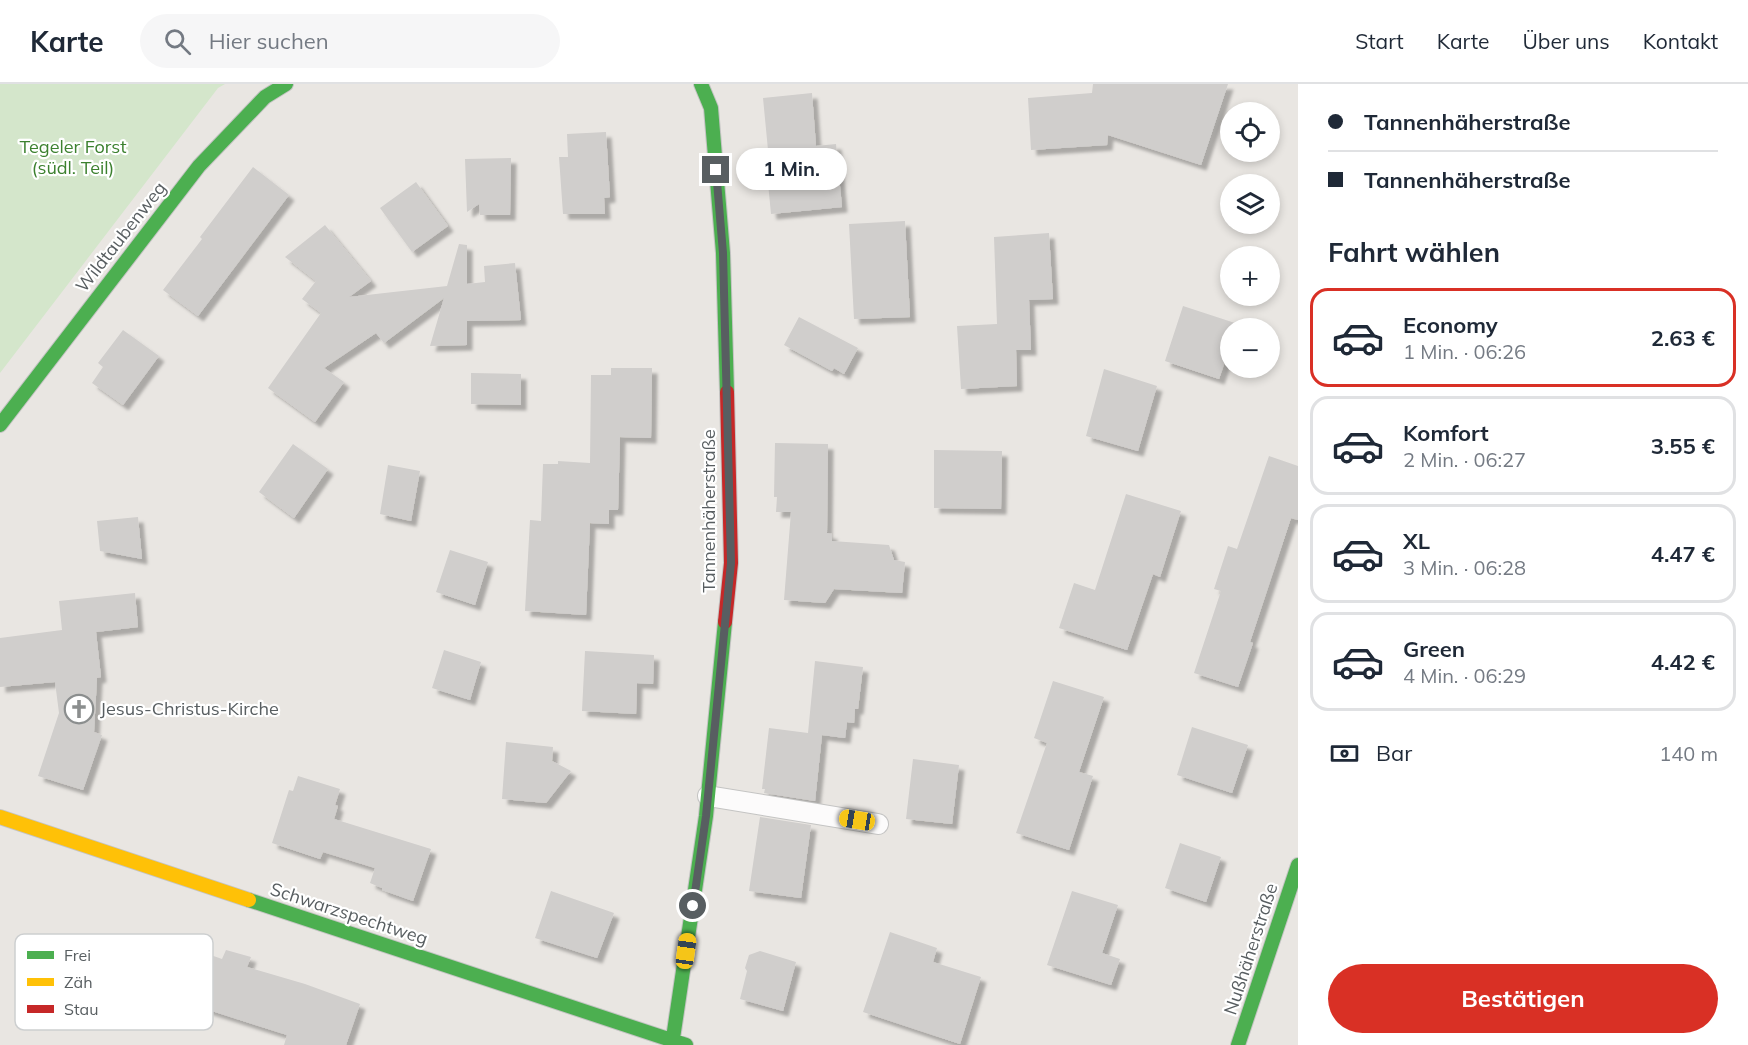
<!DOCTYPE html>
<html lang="de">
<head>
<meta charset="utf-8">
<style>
	body { margin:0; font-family:Mulish,sans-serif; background:#f6f6f7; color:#1f2937; height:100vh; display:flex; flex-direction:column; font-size:22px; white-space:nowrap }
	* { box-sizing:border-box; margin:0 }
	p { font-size:20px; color:#747a83 }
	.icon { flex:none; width:33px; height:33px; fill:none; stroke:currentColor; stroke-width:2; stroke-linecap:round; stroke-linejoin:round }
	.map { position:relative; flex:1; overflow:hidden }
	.sheet { display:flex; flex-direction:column; background:#fff; width:450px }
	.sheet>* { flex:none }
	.top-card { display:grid; align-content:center; height:132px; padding:0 30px; background:#fff }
	.controls { position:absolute; left:1220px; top:18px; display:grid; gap:12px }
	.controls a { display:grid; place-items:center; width:60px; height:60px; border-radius:50%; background:#fff; box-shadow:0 3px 9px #0003; font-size:30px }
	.end { position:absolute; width:27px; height:27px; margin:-14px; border:8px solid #585e61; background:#fff; box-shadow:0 0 0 3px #fff }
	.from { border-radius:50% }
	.bubble { position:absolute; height:42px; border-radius:21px; background:#fff; box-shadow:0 3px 9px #0003; font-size:20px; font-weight:700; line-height:42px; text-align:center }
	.car { position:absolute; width:18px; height:36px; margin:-18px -9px; border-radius:8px; box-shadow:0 0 4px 2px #0007; background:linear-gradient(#f5c518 24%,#345 0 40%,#f5c518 0 76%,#345 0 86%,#f5c518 0) }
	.top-card b { display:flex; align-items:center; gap:21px; height:57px; font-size:22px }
	.top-card b+b { border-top:2px solid #e0e1e3 }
	.top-card i { width:15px; height:15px; background:#1f2937 }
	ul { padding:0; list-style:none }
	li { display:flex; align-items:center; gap:18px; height:99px; margin:0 12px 9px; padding:0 18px; border:3px solid #e0e1e3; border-radius:18px }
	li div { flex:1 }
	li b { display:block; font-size:22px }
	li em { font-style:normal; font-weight:700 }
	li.active { border-color:#d93025 }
	li>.icon { width:54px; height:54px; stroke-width:1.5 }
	h2 { padding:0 30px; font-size:27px; line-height:72px }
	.pay { display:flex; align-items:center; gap:15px; height:66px; padding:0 30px; font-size:22px }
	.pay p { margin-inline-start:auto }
	.cta { display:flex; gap:12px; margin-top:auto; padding:12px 30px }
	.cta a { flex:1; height:69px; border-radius:36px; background:#d93025; color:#fff; font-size:24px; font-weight:700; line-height:69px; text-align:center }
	header { display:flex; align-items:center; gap:36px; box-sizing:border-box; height:84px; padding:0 30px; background:#fff; border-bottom:2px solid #e0e1e3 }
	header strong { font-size:28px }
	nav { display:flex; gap:33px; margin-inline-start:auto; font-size:21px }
	.search { width:420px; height:54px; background:#f6f6f7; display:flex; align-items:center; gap:15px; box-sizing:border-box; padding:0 21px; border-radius:33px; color:#747a83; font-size:22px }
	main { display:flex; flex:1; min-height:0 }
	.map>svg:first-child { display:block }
	.green { fill:#d4e6cb }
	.building { fill:#d0cecc; filter:url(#shadow) }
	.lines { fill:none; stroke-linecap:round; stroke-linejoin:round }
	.lane-casing { stroke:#c4c4c3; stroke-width:22 }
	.fast-casing { stroke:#c4c4c3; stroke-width:16 }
	.slow-casing { stroke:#c4c4c3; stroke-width:16 }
	.jam-casing { stroke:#c4c4c3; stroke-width:16 }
	.lane { stroke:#fcfbfb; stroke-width:20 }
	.fast { stroke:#4caf50; stroke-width:14 }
	.slow { stroke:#ffc107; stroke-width:14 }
	.jam { stroke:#c62828; stroke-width:14 }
	.route { stroke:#585e61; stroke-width:8 }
	.labels { text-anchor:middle; stroke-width:4.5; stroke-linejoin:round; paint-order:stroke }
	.park-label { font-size:18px; fill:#3c812f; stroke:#fff }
	.street-label { font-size:18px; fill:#585e61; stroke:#fff }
	.poi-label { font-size:18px; fill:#585e61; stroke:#fff; text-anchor:start }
	.key { fill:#fff; stroke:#cdcfd0; stroke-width:1.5 }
	.key-label { font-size:16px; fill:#585e61 }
</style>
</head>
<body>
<header>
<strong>Karte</strong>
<div class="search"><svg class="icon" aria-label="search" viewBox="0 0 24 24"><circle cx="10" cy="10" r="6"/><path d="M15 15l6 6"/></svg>Hier suchen</div>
<nav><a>Start</a><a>Karte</a><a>Über uns</a><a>Kontakt</a></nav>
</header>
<main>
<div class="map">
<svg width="1298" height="961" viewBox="0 0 1298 961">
	<defs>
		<filter id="shadow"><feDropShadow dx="5.5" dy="5.5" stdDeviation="1.5" flood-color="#0004"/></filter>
	</defs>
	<rect width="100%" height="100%" fill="#e9e6e2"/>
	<path class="green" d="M0,0h225l-7,4 -218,285z"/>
	<path class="building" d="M1093,0h135l-27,81 -93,-30 -1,10 -76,5 -3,-52 64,-5z
		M812,9l4,53 20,-2 6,63 -71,7 -3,-31h-3l-4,-32 7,-1 -5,-52z
		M606,48l4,65 -6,1 1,16h-42l-4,-57h9l-1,-23z
		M511,74l-1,57h-30l-1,-11 -12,8 -2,-53z
		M253,83l36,28 -91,121 -35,-26 39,-51 -2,-2z
		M416,98l32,44 -36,26 -32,-44z
		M905,137l5,96 -56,2 -5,-95z
		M325,141l46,56 -22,16 98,-11 12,-42 8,1v39l18,-2 -1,-16 31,-3 6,57 -54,1v24l-37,1 14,-48 -60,45 -8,-10 -52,35 20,14 -29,40 -47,-34 53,-75 -19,-14 14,-18 -31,-24z
		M1049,149l4,66 -24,1 2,50h-15l1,36 -56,3 -4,-63 40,-2 -3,-87z
		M1183,222l55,18 -2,4h-6v19l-11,32 -54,-18z
		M799,233l59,31 -14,26 -10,-6 -2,3 -48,-26z
		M123,246l36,26 -36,49 -31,-22 11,-16 -5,-4z
		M611,284h41l-1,70 -31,-1 -2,73h-9v14l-19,-1 -4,92 -61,-4 5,-91 11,1 2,-57h15v-3l32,2 1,-88h20z
		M1104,285l53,17 -19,65 -52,-15z
		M471,289l50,1v31l-50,-1z
		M775,359l53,1 -1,89 5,1v7l57,4 5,15 11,2 -3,31 -68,-4 -9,14 -41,-3 7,-88h-15l1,-15h-3z
		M293,360l35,25 -34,49 -35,-26z
		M934,366l68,1 -1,58 -67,-1z
		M1269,372l29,10v54l-7,-2 -41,124 3,1 -15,44 -44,-14 27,-82 -7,-2 14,-43 9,3z
		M388,381l32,6 -9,50 -31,-7z
		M1126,410l55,17 -21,66 -7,-3 -26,76 -68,-22 15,-45 21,7z
		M138,433l4,42 -42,-8 -3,-30z
		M450,466l38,12 -13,43 -39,-13z
		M135,509l3,34 -42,5 5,45 -4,1 -3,54 8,3 -19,55 -45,-14 21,-63 -4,-31 -55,5v-49l62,-8 -3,-29z
		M444,566l37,12 -11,38 -38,-12z
		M585,567l69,4 -1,29 -16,-1 -1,31 -54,-3z
		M815,577l48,6 -5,42h-3l-1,14 -7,-1 -2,16 -23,-3 -7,66 -51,-8 1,-4h-3l7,-61 39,5z
		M1053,597l51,16 -25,75 14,4 -24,74 -53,-17 31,-90 -13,-5z
		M1192,643l56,18 -16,48 -55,-18z
		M506,658l47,5 -1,14 19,10 -25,32 -44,-4z
		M913,675l46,6 -7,59 -46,-5z
		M298,692l42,13 -5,16 3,1 -4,13 97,30 -18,52 -31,-11v-2l-12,-5 5,-15 -52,-16 -3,7 -48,-16 17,-53 4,1z
		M760,733l51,8 -10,73 -52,-7z
		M1180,759l41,14 -15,45 -41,-14z
		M551,807l63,22 -17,45 -62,-20z
		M1072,807l46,14 -16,48 18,6 -9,26 -64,-20z
		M890,848l47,16 -4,14 48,15 -21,67 -97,-32z
		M67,852l28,9 2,-5 102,33 6,-20 17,6 4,-9 25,7 -4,10 58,17 55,20 -14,41h-62l3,-10 -119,-38 -2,9 -111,-37z
		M760,867l36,11 -13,49 -43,-12 7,-28 -2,-3 4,-13z"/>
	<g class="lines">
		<g class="lane-casing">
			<path id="lane" d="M708,712l170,28"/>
		</g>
		<g class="fast-casing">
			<path id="fast" d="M701,0l10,24 12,145 4,139
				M0,341l199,-259 66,-69 21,-13
				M249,816l437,145
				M672,961l34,-229 19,-194
				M1238,961l60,-180"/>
		</g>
		<g class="slow-casing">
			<path id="slow" d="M0,733l249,83"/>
		</g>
		<g class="jam-casing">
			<path id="jam" d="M725,538l6,-59 -4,-171"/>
		</g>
		<use href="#lane" class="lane"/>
		<use href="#fast" class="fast"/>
		<use href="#slow" class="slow"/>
		<use href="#jam" class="jam"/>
	</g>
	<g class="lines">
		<path class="route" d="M693,822l13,-90 25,-253 -8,-310 -7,-83"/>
	</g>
	<defs>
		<g id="church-ring" transform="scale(1.5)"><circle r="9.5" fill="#fff" stroke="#8b8e8e" stroke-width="1.5"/><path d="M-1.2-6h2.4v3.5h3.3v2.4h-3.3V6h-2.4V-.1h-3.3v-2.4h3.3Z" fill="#8b8e8e"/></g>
	</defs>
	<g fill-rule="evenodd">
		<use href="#church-ring" x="79" y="625"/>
	</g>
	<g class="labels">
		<g class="park-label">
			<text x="73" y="69">Tegeler Forst<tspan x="73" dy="21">(südl. Teil)</tspan></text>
		</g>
		<g class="street-label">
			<text transform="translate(121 153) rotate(-52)" y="6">Wildtaubenweg</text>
			<text transform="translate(709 427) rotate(-90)" y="6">Tannenhäherstraße</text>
			<text transform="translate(349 830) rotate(18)" y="6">Schwarzspechtweg</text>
			<text transform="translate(1251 865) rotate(-72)" y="6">Nußhäherstraße</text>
		</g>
		<g class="poi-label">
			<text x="100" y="631">Jesus-Christus-Kirche</text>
		</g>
	</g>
	<rect x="15" y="850" width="198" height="96" rx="9" class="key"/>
	<rect x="27" y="867" width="27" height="8" fill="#4caf50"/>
	<rect x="27" y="894" width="27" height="8" fill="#ffc107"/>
	<rect x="27" y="921" width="27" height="8" fill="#c62828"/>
	<g class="key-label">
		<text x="64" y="877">Frei</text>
		<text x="64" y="904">Zäh</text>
		<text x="64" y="931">Stau</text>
	</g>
</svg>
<div class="controls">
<a><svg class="icon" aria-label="locate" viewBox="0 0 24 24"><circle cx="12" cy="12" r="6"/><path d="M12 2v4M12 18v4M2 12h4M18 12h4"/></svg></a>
<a><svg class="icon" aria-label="layers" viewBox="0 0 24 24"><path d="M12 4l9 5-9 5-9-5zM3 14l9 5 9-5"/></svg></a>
<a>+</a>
<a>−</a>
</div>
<i class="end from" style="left:693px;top:822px"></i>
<i class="end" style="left:716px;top:86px"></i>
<div class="bubble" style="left:736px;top:64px;width:111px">1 Min.</div>
<i class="car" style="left:857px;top:736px;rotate:279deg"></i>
<i class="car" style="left:686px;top:867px;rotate:8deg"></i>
</div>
<section class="sheet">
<div class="top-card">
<b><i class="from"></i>Tannenhäherstraße</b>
<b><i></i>Tannenhäherstraße</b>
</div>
<h2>Fahrt wählen</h2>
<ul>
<li class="active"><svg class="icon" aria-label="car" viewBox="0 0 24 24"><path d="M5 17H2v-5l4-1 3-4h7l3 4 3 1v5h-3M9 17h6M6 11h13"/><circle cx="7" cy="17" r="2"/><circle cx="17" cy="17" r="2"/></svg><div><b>Economy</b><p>1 Min. · 06:26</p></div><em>2.63 €</em></li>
<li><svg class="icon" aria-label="car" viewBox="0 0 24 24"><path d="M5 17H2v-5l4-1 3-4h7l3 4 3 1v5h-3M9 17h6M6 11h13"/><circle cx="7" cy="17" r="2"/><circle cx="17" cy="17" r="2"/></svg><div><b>Komfort</b><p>2 Min. · 06:27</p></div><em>3.55 €</em></li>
<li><svg class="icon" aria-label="car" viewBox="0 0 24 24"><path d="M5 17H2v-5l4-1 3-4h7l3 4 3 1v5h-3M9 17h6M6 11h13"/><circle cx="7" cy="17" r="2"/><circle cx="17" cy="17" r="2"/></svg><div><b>XL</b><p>3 Min. · 06:28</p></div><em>4.47 €</em></li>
<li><svg class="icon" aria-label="car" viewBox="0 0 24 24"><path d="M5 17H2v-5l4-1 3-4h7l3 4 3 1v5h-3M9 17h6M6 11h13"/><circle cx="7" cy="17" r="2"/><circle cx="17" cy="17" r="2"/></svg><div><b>Green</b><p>4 Min. · 06:29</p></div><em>4.42 €</em></li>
</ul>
<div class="pay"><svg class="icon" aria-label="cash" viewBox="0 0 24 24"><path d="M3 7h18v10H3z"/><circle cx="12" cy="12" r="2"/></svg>Bar<p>140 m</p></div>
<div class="cta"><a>Bestätigen</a></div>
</section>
</main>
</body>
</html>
